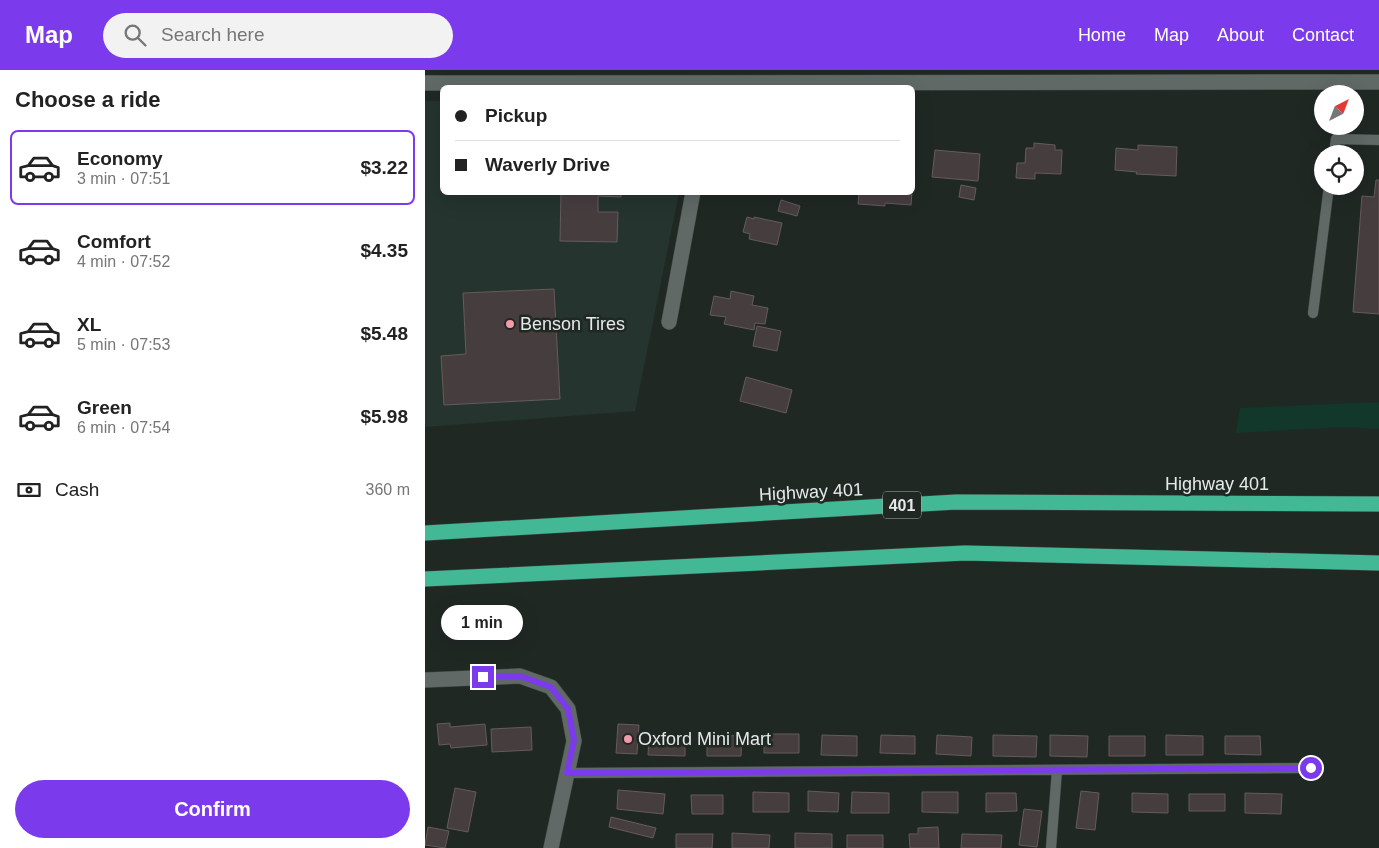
<!DOCTYPE html>
<html lang="en">
<head>
<meta charset="utf-8">
<style>
	body { margin:0; font-family:Arial,sans-serif; background:#f2f2f2; color:#222; height:100vh; display:flex; flex-direction:column; font-size:19px; white-space:nowrap }
	* { box-sizing:border-box; margin:0 }
	p { font-size:16px; color:#767676 }
	.icon { flex:none; width:28px; height:28px; fill:none; stroke:currentColor; stroke-width:2; stroke-linecap:round; stroke-linejoin:round }
	.map { position:relative; flex:1; overflow:hidden }
	.panel { display:flex; flex-direction:column; background:#fff; width:425px }
	.panel>* { flex:none }
	.top-card { position:absolute; left:15px; top:15px; width:475px; height:110px; border-radius:8px; box-shadow:0 5px 20px #0002; display:grid; align-content:center; height:110px; padding:0 15px; background:#fff }
	.needle { width:32px; rotate:42deg }
	.buttons { position:absolute; left:889px; top:15px; display:grid; gap:10px }
	.buttons a { display:grid; place-items:center; width:50px; height:50px; border-radius:50%; background:#fff; box-shadow:0 5px 20px #0002; font-size:25px }
	.end { position:absolute; width:22px; height:22px; margin:-11px; border:6px solid #7c3aed; background:#fff; box-shadow:0 0 0 2px #fff }
	.from { border-radius:50% }
	.bubble { position:absolute; height:35px; border-radius:18px; background:#fff; box-shadow:0 5px 20px #0002; font-size:16px; font-weight:800; line-height:35px; text-align:center }
	.top-card b { display:flex; align-items:center; gap:18px; height:48px; font-size:19px }
	.top-card b+b { border-top:1px solid #e0e0e0 }
	.top-card i { width:12px; height:12px; background:#222 }
	ul { padding:0; list-style:none }
	li { display:flex; align-items:center; gap:15px; height:75px; margin:0 10px 8px; padding:0 5px; border:2px solid transparent; border-radius:8px }
	li div { flex:1 }
	li b { display:block; font-size:19px }
	li em { font-style:normal; font-weight:800 }
	li.current { border-color:#7c3aed }
	li>.icon { width:45px; height:45px; stroke-width:1.5 }
	h2 { padding:0 15px; font-size:22px; line-height:60px }
	.pay { display:flex; align-items:center; gap:12px; height:55px; padding:0 15px; font-size:19px }
	.pay p { margin-inline-start:auto }
	.primary-button { display:flex; gap:10px; margin-top:auto; padding:10px 15px }
	.primary-button a { flex:1; height:58px; border-radius:30px; background:#7c3aed; color:#fff; font-size:20px; font-weight:800; line-height:58px; text-align:center }
	header { display:flex; align-items:center; gap:30px; box-sizing:border-box; height:70px; padding:0 25px; background:#7c3aed; color:#fff }
	header strong { font-size:24px }
	nav { display:flex; gap:28px; margin-inline-start:auto; font-size:18px }
	.search { width:350px; height:45px; background:#f2f2f2; display:flex; align-items:center; gap:12px; box-sizing:border-box; padding:0 18px; border-radius:28px; color:#767676; font-size:19px }
	main { display:flex; flex:1; min-height:0 }
	.map>svg:first-child { display:block }
	.built { fill:#25342e }
	.green { fill:#11382b }
	.building { fill:#463d3f; stroke:#655b5d }
	.lines { fill:none; stroke-linecap:round; stroke-linejoin:round }
	.lane-casing { stroke:#3e4442; stroke-width:11 }
	.street-casing { stroke:#3e4442; stroke-width:16 }
	.secondary-casing { stroke:#3e4442; stroke-width:16 }
	.highway-casing { stroke:#3e4442; stroke-width:16 }
	.lane { stroke:#606966; stroke-width:10 }
	.street { stroke:#606966; stroke-width:15 }
	.secondary { stroke:#606966; stroke-width:15 }
	.highway { stroke:#43b894; stroke-width:15 }
	.route { stroke:#7c3aed; stroke-width:6 }
	.poi-dot { fill:#f39aaa; stroke:#202824; stroke-width:2 }
	.labels { text-anchor:middle; stroke-width:5; stroke-linejoin:round; paint-order:stroke }
	.shield { fill:#202824; stroke:#aab0ad; stroke-width:1 }
	.shield-label { font-size:16px; font-weight:bold; fill:#e5eae8 }
	.poi-label { font-size:18px; fill:#e5eae8; stroke:#202824; text-anchor:start }
	.street-label { font-size:18px; fill:#e5eae8; stroke:#202824 }
</style>
</head>
<body>
<header>
<strong>Map</strong>
<div class="search"><svg class="icon" aria-label="search" viewBox="0 0 24 24"><circle cx="10" cy="10" r="6"/><path d="M15 15l6 6"/></svg>Search here</div>
<nav><a>Home</a><a>Map</a><a>About</a><a>Contact</a></nav>
</header>
<main>
<section class="panel">
<h2>Choose a ride</h2>
<ul>
<li class="current"><svg class="icon" aria-label="car" viewBox="0 0 24 24"><path d="M5 17H2v-5l4-1 3-4h7l3 4 3 1v5h-3M9 17h6M6 11h13"/><circle cx="7" cy="17" r="2"/><circle cx="17" cy="17" r="2"/></svg><div><b>Economy</b><p>3 min · 07:51</p></div><em>$3.22</em></li>
<li><svg class="icon" aria-label="car" viewBox="0 0 24 24"><path d="M5 17H2v-5l4-1 3-4h7l3 4 3 1v5h-3M9 17h6M6 11h13"/><circle cx="7" cy="17" r="2"/><circle cx="17" cy="17" r="2"/></svg><div><b>Comfort</b><p>4 min · 07:52</p></div><em>$4.35</em></li>
<li><svg class="icon" aria-label="car" viewBox="0 0 24 24"><path d="M5 17H2v-5l4-1 3-4h7l3 4 3 1v5h-3M9 17h6M6 11h13"/><circle cx="7" cy="17" r="2"/><circle cx="17" cy="17" r="2"/></svg><div><b>XL</b><p>5 min · 07:53</p></div><em>$5.48</em></li>
<li><svg class="icon" aria-label="car" viewBox="0 0 24 24"><path d="M5 17H2v-5l4-1 3-4h7l3 4 3 1v5h-3M9 17h6M6 11h13"/><circle cx="7" cy="17" r="2"/><circle cx="17" cy="17" r="2"/></svg><div><b>Green</b><p>6 min · 07:54</p></div><em>$5.98</em></li>
</ul>
<div class="pay"><svg class="icon" aria-label="cash" viewBox="0 0 24 24"><path d="M3 7h18v10H3z"/><circle cx="12" cy="12" r="2"/></svg>Cash<p>360 m</p></div>
<div class="primary-button"><a>Confirm</a></div>
</section>
<div class="map">
<svg width="954" height="778" viewBox="0 0 954 778">
	<rect width="100%" height="100%" fill="#202824"/>
	<path class="built" d="M0,31h17l1,91 236,1 -44,218 -210,16z"/>
	<path class="green" d="M954,332v27l-35,-2 -108,6 4,-25z"/>
	<path class="building" d="M609,73l21,2v5h7l-1,24 -26,-1v6l-19,-1 1,-15h8l1,-15h8z
		M713,75l39,2 -1,29 -40,-2 1,-2 -22,-2 1,-22 22,2z
		M510,80l45,4 -2,27 -46,-4z
		M951,110h3v134l-26,-2 9,-116 12,1z
		M536,115l15,3 -2,12 -15,-3z
		M136,122h60v5l-23,-1v16h20l-1,30 -57,-1z
		M434,122h53l-1,13 -26,-2v3l-27,-2z
		M356,130l19,6 -3,10 -19,-5z
		M322,147l7,2v-2l28,6 -5,22 -28,-6 1,-5 -7,-2z
		M129,219l6,110 -116,6 -3,-49 25,-2 -3,-61z
		M306,221l23,5 -2,9 16,3 -3,16 -10,-1 -1,7 -30,-6 2,-7 -16,-2 4,-19 16,3z
		M332,256l24,5 -4,20 -24,-5z
		M321,307l46,13 -6,23 -46,-12z
		M25,653v4l35,-3 2,21 -36,3 -1,-4 -11,1 -2,-21z
		M193,654l21,1 -2,29 -21,-1z
		M106,657l1,23 -40,2 -1,-23z
		M339,664h35v19h-35z
		M224,665l36,1v20l-37,-1z
		M282,665l35,1 -1,20h-34z
		M397,665l35,1v20l-36,-1z
		M456,665l34,1v18l-35,-1z
		M512,665l35,2 -1,19 -35,-2z
		M568,665l44,1 -1,21 -43,-1z
		M625,665l38,1 -1,21 -37,-1z
		M741,665l37,1v19h-37z
		M684,666h36v20h-36z
		M800,666h35l1,19 -36,-1z
		M30,718l21,4 -8,40 -21,-4z
		M193,720l47,4 -2,20 -46,-5z
		M383,721l31,2 -1,19 -30,-1z
		M656,721l18,2 -4,37 -19,-2z
		M328,722l36,1v19h-36z
		M427,722l37,1v20h-38z
		M497,722h36v21l-36,-1z
		M561,723h30l1,18 -31,1z
		M707,723l36,1v19l-36,-1z
		M820,723l37,1 -1,20 -36,-1z
		M764,724h36v17h-36z
		M266,725h32v19h-31z
		M599,739l18,2 -5,36 -18,-2z
		M186,747l45,11 -3,10 -44,-11z
		M3,757l21,4 -4,17 -20,-3z
		M513,757l1,21h-29l-1,-14h9v-6z
		M307,763l38,2 -1,13h-37z
		M370,763l37,1v14h-37z
		M251,764h37l-1,14h-36z
		M537,764l40,1 -1,13h-40z
		M422,765h36v13h-36z"/>
	<g class="lines">
		<g class="lane-casing">
			<path id="lane" d="M909,84l2,-15 43,1
				M888,243l16,-127
				M142,703l744,-5
				M626,778l6,-78"/>
		</g>
		<g class="street-casing">
			<path id="street" d="M244,252l24,-130
				M0,610l95,-4 31,11 17,22 6,32 -23,107"/>
		</g>
		<g class="secondary-casing">
			<path id="secondary" d="M0,13l954,-1"/>
		</g>
		<g class="highway-casing">
			<path id="highway" d="M0,463l531,-31 423,2
				M0,509l540,-26 414,10"/>
		</g>
		<use href="#lane" class="lane"/>
		<use href="#street" class="street"/>
		<use href="#secondary" class="secondary"/>
		<use href="#highway" class="highway"/>
	</g>
	<g class="lines">
		<path class="route" d="M58,607l37,-1 31,11 17,22 6,31 -7,33 744,-5"/>
	</g>
	<g class="poi-dot">
		<circle cx="85" cy="254" r="5"/>
		<circle cx="203" cy="669" r="5"/>
	</g>
	<g class="labels">
		<rect class="shield" x="458" y="421.5" width="38" height="27" rx="4"/>
		<g class="shield-label">
			<text x="477" y="441">401</text>
		</g>
		<g class="poi-label">
			<text x="95" y="260">Benson Tires</text>
			<text x="213" y="675">Oxford Mini Mart</text>
		</g>
		<g class="street-label">
			<text x="792" y="420">Highway 401</text>
			<text transform="translate(386 422) rotate(-3)" y="6">Highway 401</text>
		</g>
	</g>
</svg>
<div class="buttons">
<a><svg class="needle" viewBox="-14 -14 28 28"><path d="M0-13l5 13h-10z" fill="#e53935"/><path d="M0 13l5-13h-10z" fill="#767676"/></svg></a>
<a><svg class="icon" aria-label="locate" viewBox="0 0 24 24"><circle cx="12" cy="12" r="6"/><path d="M12 2v4M12 18v4M2 12h4M18 12h4"/></svg></a>
</div>
<i class="end from" style="left:886px;top:698px"></i>
<i class="end" style="left:58px;top:607px"></i>
<div class="bubble" style="left:16px;top:535px;width:82px">1 min</div>
<div class="top-card">
<b><i class="from"></i>Pickup</b>
<b><i></i>Waverly Drive</b>
</div>
</div>
</main>
</body>
</html>
